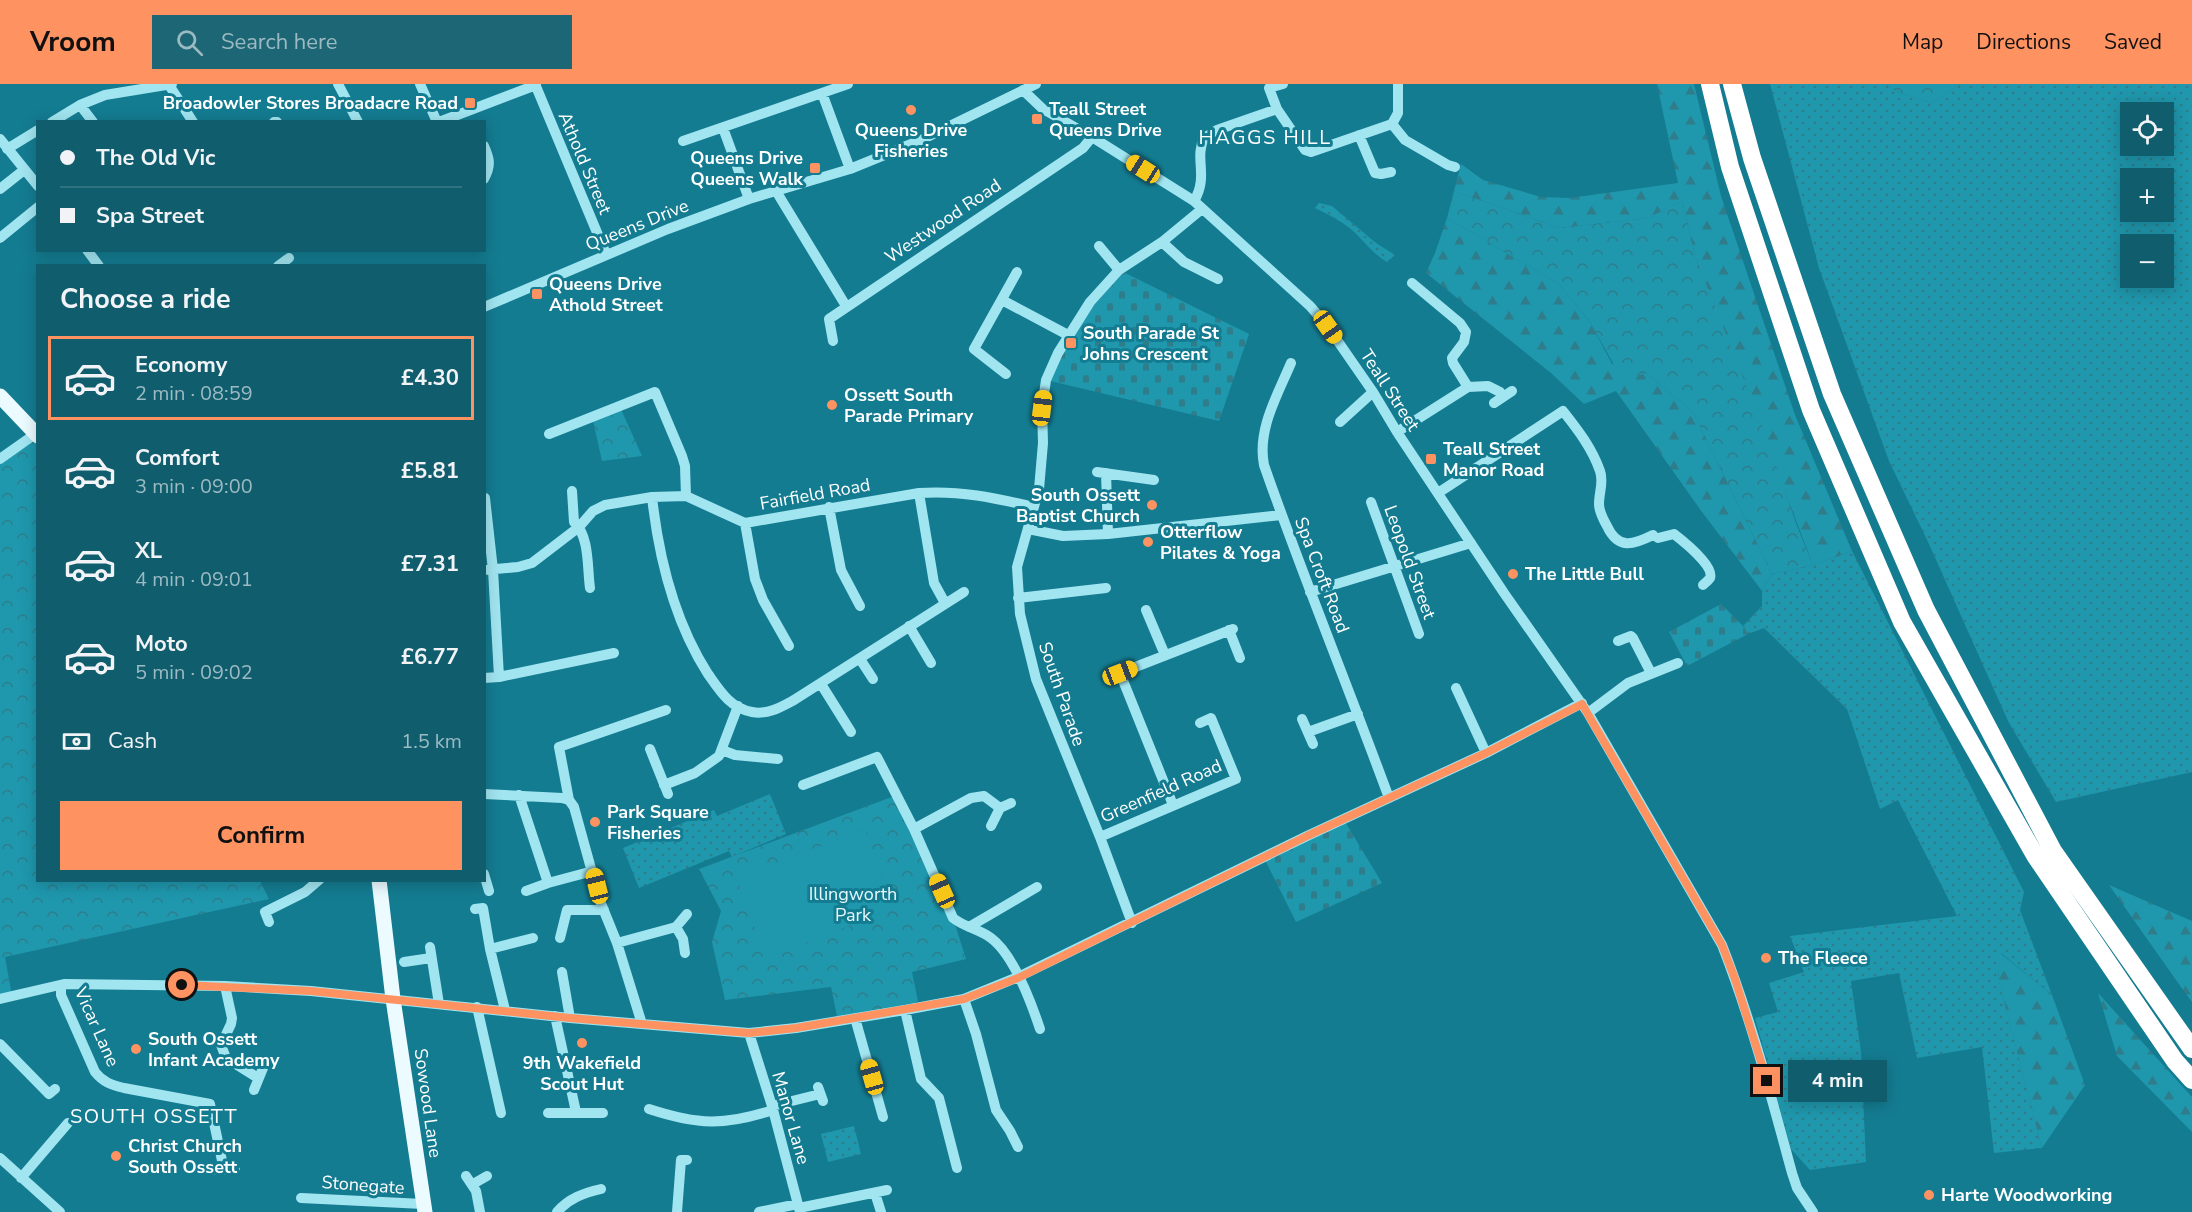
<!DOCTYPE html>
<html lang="en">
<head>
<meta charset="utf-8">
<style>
	body { margin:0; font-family:"Nunito Sans",sans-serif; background:#1d6675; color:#f1f3f6; height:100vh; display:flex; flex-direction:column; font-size:22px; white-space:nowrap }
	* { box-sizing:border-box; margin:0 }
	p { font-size:20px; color:#9bbac2 }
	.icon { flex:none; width:33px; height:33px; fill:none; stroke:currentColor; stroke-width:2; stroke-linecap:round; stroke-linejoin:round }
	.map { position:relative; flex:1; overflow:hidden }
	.drawer { position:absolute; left:36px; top:180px; width:450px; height:618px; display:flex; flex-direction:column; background:#0f5d6d; border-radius:0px; box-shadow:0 3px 15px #0003 }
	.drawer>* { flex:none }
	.hud { position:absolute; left:36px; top:36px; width:450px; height:132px; border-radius:0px; box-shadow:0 3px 15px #0003; display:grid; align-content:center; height:132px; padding:0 24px; background:#0f5d6d }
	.fabs { position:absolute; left:2120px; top:18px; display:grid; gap:12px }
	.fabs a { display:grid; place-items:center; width:54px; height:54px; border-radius:0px; background:#0f5d6d; box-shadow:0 3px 15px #0003; font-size:30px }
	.end { position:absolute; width:27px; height:27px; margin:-14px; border:8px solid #ff9261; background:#111; box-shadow:0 0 0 3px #111 }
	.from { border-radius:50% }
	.bubble { position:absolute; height:42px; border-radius:0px; background:#0f5d6d; box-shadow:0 3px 15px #0003; font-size:20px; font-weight:700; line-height:42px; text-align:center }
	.car { position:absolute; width:18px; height:36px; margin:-18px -9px; border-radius:8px; box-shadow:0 0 4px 2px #0007; background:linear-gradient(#f5c518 24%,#345 0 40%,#f5c518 0 76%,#345 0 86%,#f5c518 0) }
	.hud b { display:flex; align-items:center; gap:21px; height:57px; font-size:22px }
	.hud b+b { border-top:2px solid #2f7280 }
	.hud i { width:15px; height:15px; background:#f1f3f6 }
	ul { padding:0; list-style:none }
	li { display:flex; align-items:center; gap:18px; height:84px; margin:0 12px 9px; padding:0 12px; border:3px solid transparent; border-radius:0px }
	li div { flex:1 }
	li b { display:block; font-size:22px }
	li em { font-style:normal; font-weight:700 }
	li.current { border-color:#ff9261 }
	li>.icon { width:54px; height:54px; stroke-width:1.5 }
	h2 { padding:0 24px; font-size:27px; line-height:72px }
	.pay { display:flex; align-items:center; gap:15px; height:66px; padding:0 24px; font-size:22px }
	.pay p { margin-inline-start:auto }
	.cta { display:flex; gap:12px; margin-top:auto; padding:12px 24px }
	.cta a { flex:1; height:69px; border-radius:0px; background:#ff9261; color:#111; font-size:24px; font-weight:700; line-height:69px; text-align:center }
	header { display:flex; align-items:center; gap:36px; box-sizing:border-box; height:84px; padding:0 30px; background:#ff9261; color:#111 }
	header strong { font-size:28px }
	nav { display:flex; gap:33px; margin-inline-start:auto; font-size:21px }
	.search { width:420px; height:54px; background:#1d6675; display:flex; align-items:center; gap:15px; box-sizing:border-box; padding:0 21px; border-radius:0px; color:#9bbac2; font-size:22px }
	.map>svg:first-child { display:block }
	.grass { fill:url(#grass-dots); fill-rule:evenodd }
	.forest { fill:url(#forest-firs) }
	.cemetery { fill:url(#cemetery-stones) }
	.park { fill:url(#park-crowns) }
	.pitch { fill:#1f97ad }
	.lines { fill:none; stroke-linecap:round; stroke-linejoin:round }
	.minor { stroke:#a1e5f1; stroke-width:10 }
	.major { stroke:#ebfbff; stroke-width:15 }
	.highway { stroke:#fff; stroke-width:18 }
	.route { stroke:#ff9261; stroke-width:8 }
	.poi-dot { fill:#ff9261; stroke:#147c91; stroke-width:2 }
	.labels { text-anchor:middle; stroke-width:6; stroke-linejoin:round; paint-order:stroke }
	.poi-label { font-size:18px; font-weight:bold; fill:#fff; stroke:#147c91; text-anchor:start }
	.street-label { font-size:18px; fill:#fff; stroke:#147c91 }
	.park-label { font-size:18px; fill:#e6fafe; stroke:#147c91 }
	.neighbourhood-label { font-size:20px; letter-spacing:1.5px; fill:#fff; stroke:#147c91 }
</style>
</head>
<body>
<header>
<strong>Vroom</strong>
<div class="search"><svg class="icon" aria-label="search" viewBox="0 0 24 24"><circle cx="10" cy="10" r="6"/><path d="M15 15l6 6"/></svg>Search here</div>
<nav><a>Map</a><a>Directions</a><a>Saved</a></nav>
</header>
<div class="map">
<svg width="2192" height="1128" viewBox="0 0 2192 1128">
	<defs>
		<pattern id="grass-dots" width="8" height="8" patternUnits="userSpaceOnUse" patternTransform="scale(1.5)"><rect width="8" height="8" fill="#1f97ad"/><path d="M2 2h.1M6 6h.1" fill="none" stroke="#2f7d8b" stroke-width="1.8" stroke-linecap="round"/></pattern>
		<pattern id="forest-firs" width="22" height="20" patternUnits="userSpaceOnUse" patternTransform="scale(1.5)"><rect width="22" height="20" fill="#1f97ad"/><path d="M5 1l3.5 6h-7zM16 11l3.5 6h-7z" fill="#2f7d8b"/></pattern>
		<pattern id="cemetery-stones" width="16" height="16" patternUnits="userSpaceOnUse" patternTransform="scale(1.5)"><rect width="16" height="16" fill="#1f97ad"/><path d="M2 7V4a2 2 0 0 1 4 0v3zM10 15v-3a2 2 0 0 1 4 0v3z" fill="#2f7d8b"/></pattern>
		<pattern id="park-crowns" width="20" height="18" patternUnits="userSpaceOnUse" patternTransform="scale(1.5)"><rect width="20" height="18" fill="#1f97ad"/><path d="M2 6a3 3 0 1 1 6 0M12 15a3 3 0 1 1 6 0" fill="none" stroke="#2f7d8b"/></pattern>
	</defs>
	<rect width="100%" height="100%" fill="#147c91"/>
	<path class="grass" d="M1770,0h116l11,8 35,11 28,-19h232v688l-136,30 -48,-81 -79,-177 -40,-83 -70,-193zM2130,28h33v34h-33zM2130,94h33v34h-33zM2130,160h33v34h-33z
		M1319,119l13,3 44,37 19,12 -8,7c-15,-9 -23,-21 -35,-32 -11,-9 -24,-16 -37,-22z
		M1852,467l172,341 -4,18 32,85 -51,-42 -3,24 44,171 -48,5 -12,-106 -65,11 -18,-85 -48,8 10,71 5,110 -56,8 -19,-21 -36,-131 23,-6 -9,-29 35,-11 -14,-36 167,-20 -59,-116 -18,9 -33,-100 -83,-81 -16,6 -5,-8 19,-20v-15l10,-17 41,-9z
		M770,710l16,40 -54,23 -3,-6 -90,37 -16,-40 91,-38 3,6z
		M854,1042l7,28 -33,8 -7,-28z"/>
	<path class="forest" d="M1657,0h37l27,112 74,219 57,136 -39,14 -118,-309 -13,-55 -33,17 -90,10 -105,-37 7,-27 22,16 58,17 29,1 108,-15z
		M1447,134l112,66 31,38 22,42 34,9 47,39 79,162 -10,17 -60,-79 -86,-121 -32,13 -33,-31 -125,-100 9,-20z
		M2109,801l83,36v81l-11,-15z
		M2000,869l52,42 33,90 -43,63 -44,-170z
		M2098,909l94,104v35l-75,-76z"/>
	<path class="cemetery" d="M1119,186l130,64 -30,87 -173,-41 12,-27z
		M1721,520l22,22 5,8 -61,32 -18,-34z
		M1344,736l38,63 -86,39 -32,-64z"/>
	<path class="park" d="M1886,0h74l-28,19 -35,-11z
		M1454,107l105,37 89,-10 34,-17 13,55 72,182 30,88 16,39 -41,9 -79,-162 -47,-39 -23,8 -33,-59 -31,-38 -112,-66z
		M619,321l23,51 -40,5 -10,-45z
		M37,352l1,444 222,1 9,18 -264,58 7,39 -12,2v-539z
		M897,711l56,123 13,41 -54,13 6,29 -13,9 -67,11 -7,-34 -106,13 -13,-58 9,-31 -22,-42z"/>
	<path class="pitch" d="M865,745l30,79 -129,50 -30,-80z"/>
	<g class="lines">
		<path class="minor" d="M338,0l20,38
			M420,0l17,38
			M535,0l71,170
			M1283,0l-14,4 8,21 28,41 6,2 81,-28 6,-11v-29
			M169,1l24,37
			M1023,6l20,19 49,28 102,64 116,105 18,21 45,65 24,40 107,161 84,120 134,232c29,74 49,151 70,228l5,15 16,24
			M822,9l28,76
			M80,21l13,17
			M52,38l28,-17 25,-10 67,-11
			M274,38h3
			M439,38l97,-37
			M1392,40l13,16 43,25 7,2
			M723,44l26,71
			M1359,51l16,38 6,1 10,-2
			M0,55l38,47
			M683,57l165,-57
			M484,62c6,13 7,20 0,33
			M7,65l31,-19
			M0,105l24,-19
			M776,107l70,115
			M1194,117c15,-25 0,-42 10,-63l13,-8 60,-21
			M0,154l38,-31
			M1162,158l22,20 34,17
			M1099,162l20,24
			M87,166l12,16
			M278,182l11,-8
			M1412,199l48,40 6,9 -2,10 -12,16 1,5 15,24
			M1002,216l66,35
			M484,223l184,-78 81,-30 101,-30 71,-29 115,-56
			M833,257l-4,-22 254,-171 9,-11
			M1291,279c-14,33 -34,67 -27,102 39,112 84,221 125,333
			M1006,290l-32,-25 43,-77
			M1494,319l18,-12
			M1340,338l33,-30
			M1397,348l71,-45 20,-1 12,6 3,5
			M549,350l106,-42 27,64 3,10 1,30
			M0,375l38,-27
			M1097,388l57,8
			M1106,389l2,61
			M572,407l2,31c16,15 13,45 16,66
			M919,409l15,90 11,20
			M1438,409l125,-82c15,19 29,37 37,60 4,11 -1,21 -1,33 0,7 4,15 8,22 11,24 26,19 46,9
			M652,413c7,63 22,124 56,177 12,17 22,34 44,38 16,3 29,-5 42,-12l170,-108
			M485,414l8,72 6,107
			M1371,418l48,132
			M829,423l12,63 19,36
			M745,439l10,56 8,21 26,46
			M1028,445l35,7 45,-2 173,-19
			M1658,454l16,-4c9,7 41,32 36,44 -2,3 -5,5 -7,7
			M484,486l34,-3 14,-4 47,-36 14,-16 12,-6 47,-8 34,-1 59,27 174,-30c40,-3 76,5 115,14
			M1310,508l161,-49
			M1018,514l88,-10
			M1146,526l19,45
			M909,542l22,37
			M1229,546l11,28
			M1618,557l13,-5 2,2 18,35
			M860,575l13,20
			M484,594l15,-1 115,-24
			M821,600l30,48
			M1456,604l30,65
			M1588,629l40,-30 50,-20
			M1302,635l11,25
			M1308,648l50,-18
			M650,665l18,45
			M722,666l13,5 43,4
			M664,701l31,-12 24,-17 19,-50
			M803,701l74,-28 37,72 39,89c11,9 26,11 38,20 23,17 40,64 49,91
			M484,710l78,4 7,2 5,7 26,94 17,42 25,81
			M519,711l29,88 45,-12
			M569,716l-10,-53 107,-37
			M1173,721l-53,-132 113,-44
			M991,742l9,-18 11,-5
			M914,745l57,-31 13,-2 16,12
			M1100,753l136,-58 -25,-61 -11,5
			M484,790l5,17
			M526,807l22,-8
			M475,825l8,-1 7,41 15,61
			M269,838l-4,-10 40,-20 14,-12
			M1132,839l-32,-86 -64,-158 -16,-65 -3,-47 22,-78 4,-46 -1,-35 4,-28 12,-27 32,-51 29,-32 43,-28 40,-33
			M676,843l7,12 2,14
			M969,843l68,-40
			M560,854l7,-28h37
			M617,859l59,-16 11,-13
			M430,863l9,57
			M490,865l43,-11
			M404,878l27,-4
			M562,888l8,46
			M61,901v10l34,77c8,10 16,13 29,16l86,16 14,66
			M225,902l7,32 -1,6 -10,21 5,13 32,20
			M0,915l64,-15 161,2 86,5 259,27 179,15 47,-5 109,-18 59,-11 54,-22 289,-141 179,-83 96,-50
			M964,915l12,35 20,76 14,21 8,16
			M477,923l24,106
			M905,926l16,69 18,19 18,70
			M555,932l21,96
			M855,934l28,99
			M749,949l23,73 28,106
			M0,960l49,50 6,-5
			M818,1003l5,14
			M254,1006l9,-22
			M772,1022l48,-12
			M649,1025c49,16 75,17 124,1
			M548,1029h55
			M0,1074l60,54
			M216,1086h19
			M466,1092l10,15 4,21
			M21,1094l47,-55
			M473,1100l14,-8
			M875,1109l6,19
			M301,1114l122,6
			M799,1124l88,-18
			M557,1128c12,-14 27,-19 44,-23
			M677,1128l4,-52h6
			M759,1128l39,-8"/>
		<path class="major" d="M0,312l38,40
			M379,796l14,119 32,213"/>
		<path class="highway" d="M1710,0l20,83 81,243 91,212 134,235 139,204 17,19
			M1732,0l20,74 80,236 94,216 127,241 139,198"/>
	</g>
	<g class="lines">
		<path class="route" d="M182,901l129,6 259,27 179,15 47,-5 168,-29 54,-21 289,-142 179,-83 96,-49 140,241 13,34 32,102"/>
	</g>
	<g class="poi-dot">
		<rect x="464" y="13" width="12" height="12" rx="3"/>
		<circle cx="911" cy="26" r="6"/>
		<rect x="1031" y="29" width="12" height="12" rx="3"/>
		<rect x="809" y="78" width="12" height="12" rx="3"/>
		<rect x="531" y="204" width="12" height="12" rx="3"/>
		<rect x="1065" y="253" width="12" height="12" rx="3"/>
		<circle cx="832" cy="321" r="6"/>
		<rect x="1425" y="369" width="12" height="12" rx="3"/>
		<circle cx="1152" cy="421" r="6"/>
		<circle cx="1148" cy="458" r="6"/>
		<circle cx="1513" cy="490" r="6"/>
		<circle cx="595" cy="738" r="6"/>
		<circle cx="1766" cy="874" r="6"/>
		<circle cx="582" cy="959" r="6"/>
		<circle cx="136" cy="965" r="6"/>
		<circle cx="116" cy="1072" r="6"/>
		<circle cx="1929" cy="1111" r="6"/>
	</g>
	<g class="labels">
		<g class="poi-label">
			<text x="458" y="25" text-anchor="end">Broadowler Stores Broadacre Road</text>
			<text x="1049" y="31">Teall Street<tspan x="1049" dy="21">Queens Drive</tspan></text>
			<text x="911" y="52" text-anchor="middle">Queens Drive<tspan x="911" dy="21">Fisheries</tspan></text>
			<text x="803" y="80" text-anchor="end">Queens Drive<tspan x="803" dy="21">Queens Walk</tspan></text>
			<text x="549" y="206">Queens Drive<tspan x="549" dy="21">Athold Street</tspan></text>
			<text x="1083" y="255">South Parade St<tspan x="1083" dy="21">Johns Crescent</tspan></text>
			<text x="844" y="317">Ossett South<tspan x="844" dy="21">Parade Primary</tspan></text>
			<text x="1443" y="371">Teall Street<tspan x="1443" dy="21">Manor Road</tspan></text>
			<text x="1140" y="417" text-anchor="end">South Ossett<tspan x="1140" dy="21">Baptist Church</tspan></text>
			<text x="1160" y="454">Otterflow<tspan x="1160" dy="21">Pilates &amp; Yoga</tspan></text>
			<text x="1525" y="496">The Little Bull</text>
			<text x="607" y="734">Park Square<tspan x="607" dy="21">Fisheries</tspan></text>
			<text x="1778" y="880">The Fleece</text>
			<text x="148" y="961">South Ossett<tspan x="148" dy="21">Infant Academy</tspan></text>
			<text x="582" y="985" text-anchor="middle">9th Wakefield<tspan x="582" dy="21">Scout Hut</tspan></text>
			<text x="128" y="1068">Christ Church<tspan x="128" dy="21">South Ossett</tspan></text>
			<text x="1941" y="1117">Harte Woodworking</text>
		</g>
		<g class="street-label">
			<text transform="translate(585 79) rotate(67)" y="6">Athold Street</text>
			<text transform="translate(943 137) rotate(-34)" y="6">Westwood Road</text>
			<text transform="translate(637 141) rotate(-22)" y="6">Queens Drive</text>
			<text transform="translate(1390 306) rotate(57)" y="6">Teall Street</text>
			<text transform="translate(815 410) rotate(-10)" y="6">Fairfield Road</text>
			<text transform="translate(1410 478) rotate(70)" y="6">Leopold Street</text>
			<text transform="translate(1322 491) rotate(69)" y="6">Spa Croft Road</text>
			<text transform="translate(1062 610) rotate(71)" y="6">South Parade</text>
			<text transform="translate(1161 707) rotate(-24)" y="6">Greenfield Road</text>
			<text transform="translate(97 943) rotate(66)" y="6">Vicar Lane</text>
			<text transform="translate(428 1019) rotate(82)" y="6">Sowood Lane</text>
			<text transform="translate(791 1034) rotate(74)" y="6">Manor Lane</text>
			<text transform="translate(363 1101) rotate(4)" y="6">Stonegate</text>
		</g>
		<g class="park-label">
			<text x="853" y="816">Illingworth<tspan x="853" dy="21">Park</tspan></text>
		</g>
		<g class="neighbourhood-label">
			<text x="1265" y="60">HAGGS HILL</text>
			<text x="154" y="1039">SOUTH OSSETT</text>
		</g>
	</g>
</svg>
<div class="fabs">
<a><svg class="icon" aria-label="locate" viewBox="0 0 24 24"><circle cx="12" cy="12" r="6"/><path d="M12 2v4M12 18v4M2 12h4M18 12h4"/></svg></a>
<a>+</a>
<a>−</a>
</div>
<i class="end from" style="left:182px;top:901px"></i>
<i class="end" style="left:1767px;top:997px"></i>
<div class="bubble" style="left:1788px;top:976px;width:99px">4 min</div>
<i class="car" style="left:1143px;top:85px;rotate:302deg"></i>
<i class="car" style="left:1328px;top:243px;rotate:145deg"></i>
<i class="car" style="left:1042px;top:324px;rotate:7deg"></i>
<i class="car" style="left:1120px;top:589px;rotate:69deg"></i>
<i class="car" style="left:597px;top:802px;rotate:346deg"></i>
<i class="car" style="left:942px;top:807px;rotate:336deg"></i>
<i class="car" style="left:872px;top:993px;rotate:344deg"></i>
<div class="hud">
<b><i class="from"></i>The Old Vic</b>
<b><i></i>Spa Street</b>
</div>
<section class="drawer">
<h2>Choose a ride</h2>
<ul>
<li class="current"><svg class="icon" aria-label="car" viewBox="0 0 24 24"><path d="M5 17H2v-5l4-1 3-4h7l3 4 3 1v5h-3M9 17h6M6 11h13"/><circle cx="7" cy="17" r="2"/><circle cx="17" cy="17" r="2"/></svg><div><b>Economy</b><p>2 min · 08:59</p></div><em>£4.30</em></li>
<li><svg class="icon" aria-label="car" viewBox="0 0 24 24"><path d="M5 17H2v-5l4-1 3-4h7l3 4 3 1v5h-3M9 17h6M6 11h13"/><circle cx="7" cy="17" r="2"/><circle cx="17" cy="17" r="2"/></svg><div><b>Comfort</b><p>3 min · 09:00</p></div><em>£5.81</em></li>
<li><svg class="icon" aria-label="car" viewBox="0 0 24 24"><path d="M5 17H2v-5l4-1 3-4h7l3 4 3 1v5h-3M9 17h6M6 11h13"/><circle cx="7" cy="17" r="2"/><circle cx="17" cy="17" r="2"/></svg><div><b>XL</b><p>4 min · 09:01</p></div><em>£7.31</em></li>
<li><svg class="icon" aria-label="car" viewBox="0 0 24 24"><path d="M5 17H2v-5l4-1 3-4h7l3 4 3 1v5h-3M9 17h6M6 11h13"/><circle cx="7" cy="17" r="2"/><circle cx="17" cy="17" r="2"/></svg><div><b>Moto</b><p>5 min · 09:02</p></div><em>£6.77</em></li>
</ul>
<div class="pay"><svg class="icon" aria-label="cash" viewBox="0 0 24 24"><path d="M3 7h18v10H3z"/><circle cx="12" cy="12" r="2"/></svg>Cash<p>1.5 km</p></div>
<div class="cta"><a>Confirm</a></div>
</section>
</div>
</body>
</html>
